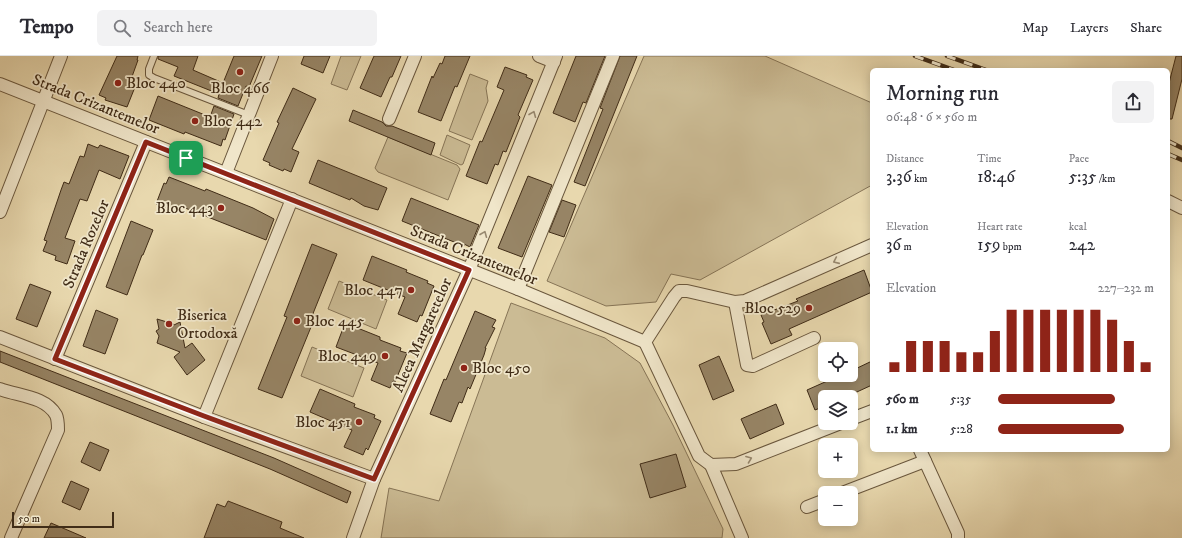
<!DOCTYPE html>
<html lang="en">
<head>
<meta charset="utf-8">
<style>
  :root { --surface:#fff; --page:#f2f2f3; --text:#2b2b33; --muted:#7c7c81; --line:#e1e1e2; --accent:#8f2418 }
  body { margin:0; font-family:"IM FELL DW Pica",serif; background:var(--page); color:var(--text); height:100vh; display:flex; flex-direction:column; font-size:15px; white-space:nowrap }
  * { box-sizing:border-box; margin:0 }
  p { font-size:13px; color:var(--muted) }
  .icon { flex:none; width:22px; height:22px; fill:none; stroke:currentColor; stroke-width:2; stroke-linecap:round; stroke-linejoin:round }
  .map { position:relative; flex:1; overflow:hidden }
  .drawer { position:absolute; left:870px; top:12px; width:300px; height:384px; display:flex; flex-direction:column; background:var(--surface); border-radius:6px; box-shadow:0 2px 10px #0003 }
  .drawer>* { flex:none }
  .tools { position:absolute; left:818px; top:286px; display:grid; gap:8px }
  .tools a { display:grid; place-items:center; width:40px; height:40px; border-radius:6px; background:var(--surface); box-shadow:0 2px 10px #0003; font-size:20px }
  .scale { position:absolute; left:12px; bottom:10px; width:102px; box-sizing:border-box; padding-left:4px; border:2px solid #402c17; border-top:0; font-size:11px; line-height:14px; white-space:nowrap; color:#402c17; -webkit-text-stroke:3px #f0e6ca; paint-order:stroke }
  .pin { position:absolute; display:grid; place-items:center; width:34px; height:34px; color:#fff; margin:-17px; border-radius:8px; box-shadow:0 2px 6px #0006 }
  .round { display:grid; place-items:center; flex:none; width:42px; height:42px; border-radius:6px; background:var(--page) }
  .headline { display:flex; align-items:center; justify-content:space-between; height:68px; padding:0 16px }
  h1 { font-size:22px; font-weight:600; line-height:30px }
  .stats { display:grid; grid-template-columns:repeat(3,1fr); gap:6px; height:68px; padding:4px 16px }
  .stats div { display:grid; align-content:center }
  .stats b { font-size:17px; font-weight:600 }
  .stats small { font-size:11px; font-weight:400 }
  .stats p { font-size:11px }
  .chart { height:112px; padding:8px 16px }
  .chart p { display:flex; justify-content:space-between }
  .chart svg { width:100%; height:72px; margin-top:4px; stroke:var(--accent); stroke-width:6 }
  ul { padding:0 16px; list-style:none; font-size:13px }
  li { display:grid; grid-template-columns:64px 48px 1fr; align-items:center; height:30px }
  li i { height:10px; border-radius:5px; background:var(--accent) }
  header { display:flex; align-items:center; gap:24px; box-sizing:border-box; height:56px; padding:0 20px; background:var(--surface); border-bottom:1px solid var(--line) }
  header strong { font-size:19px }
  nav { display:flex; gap:22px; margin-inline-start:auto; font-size:14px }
  .search { width:280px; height:36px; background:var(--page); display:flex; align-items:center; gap:10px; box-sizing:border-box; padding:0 14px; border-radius:6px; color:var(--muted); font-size:15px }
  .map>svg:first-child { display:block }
  .green { fill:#cbbb94; stroke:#867456 }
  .building { fill:#978566; stroke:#402c17 }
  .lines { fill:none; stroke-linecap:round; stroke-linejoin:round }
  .service-casing { stroke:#6a573d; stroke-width:8 }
  .minor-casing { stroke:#6a573d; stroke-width:14 }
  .service { stroke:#f0e6ca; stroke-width:6 }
  .minor { stroke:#f0e6ca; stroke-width:12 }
  .rail-casing { stroke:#402c17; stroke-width:4.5 }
  .rail { stroke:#f0e6ca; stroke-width:3; stroke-dasharray:9; stroke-linecap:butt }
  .oneway { stroke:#988970 }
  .route-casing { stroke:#fff; stroke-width:8 }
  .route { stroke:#8f2418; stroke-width:5 }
  .poi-dot { fill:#8f2418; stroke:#f0e6ca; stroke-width:1.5 }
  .labels { text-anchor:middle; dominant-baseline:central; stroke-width:3.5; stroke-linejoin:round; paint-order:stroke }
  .poi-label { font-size:16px; fill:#402c17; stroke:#f0e6ca; text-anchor:start }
  .street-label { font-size:16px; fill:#402c17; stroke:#f0e6ca }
</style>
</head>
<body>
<header>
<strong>Tempo</strong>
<div class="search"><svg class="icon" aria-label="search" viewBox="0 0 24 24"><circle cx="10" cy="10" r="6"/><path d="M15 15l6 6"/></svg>Search here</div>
<nav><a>Map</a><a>Layers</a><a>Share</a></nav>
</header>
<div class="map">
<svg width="1182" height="482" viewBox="0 0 1182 482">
  <rect width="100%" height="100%" fill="#e8d8ae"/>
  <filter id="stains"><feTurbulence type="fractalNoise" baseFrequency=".005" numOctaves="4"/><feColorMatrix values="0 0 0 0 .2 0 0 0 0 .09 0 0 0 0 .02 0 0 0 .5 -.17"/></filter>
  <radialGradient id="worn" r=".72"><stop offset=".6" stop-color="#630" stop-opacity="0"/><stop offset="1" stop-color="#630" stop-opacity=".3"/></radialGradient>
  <!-- green -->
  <g class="green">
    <polygon points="341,0 361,0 347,34 331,28"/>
    <polygon points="644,0 765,0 872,47 872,129 700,224 671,218 656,246 606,250 547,225"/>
    <polygon points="470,18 488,25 486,32 488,45 472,84 449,75"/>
    <polygon points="447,79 470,89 463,108 461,109 440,99"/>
    <polygon points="388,81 457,109 460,113 448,144 378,116 375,112"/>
    <polygon points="339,225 387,244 376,273 328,253"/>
    <polygon points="511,247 605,282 640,307 673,369 723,473 722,482 381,482 389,432 439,445"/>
    <polygon points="312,291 364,312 353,341 301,320"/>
  </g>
  <!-- building -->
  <g class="building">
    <polygon points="117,0 138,0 137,4 138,4 129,29 135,31 127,51 105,44 106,42 99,39"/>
    <polygon points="158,0 198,0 193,14 223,27 234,0 262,0 249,31 246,30 238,50 218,42 219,38 174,20 178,11 158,3"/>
    <polygon points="304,0 330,0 323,17 301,8"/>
    <polygon points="374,0 401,0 392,21 390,21 381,41 360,32"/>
    <polygon points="445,0 470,0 457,31 455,30 441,65 418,56 432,20 433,22 440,7 442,8"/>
    <polygon points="576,0 605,0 586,47 583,46 575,66 553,57"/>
    <polygon points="620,0 637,0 585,130 574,126 603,53 600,52"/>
    <polygon points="1176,0 1182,0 1182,23 1172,63 1168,63 1168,31"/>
    <polygon points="505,11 527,19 526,21 533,24 518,59 520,61 506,96 503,95 498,109 495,108 487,128 466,120 480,85 482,86 504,34 497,31"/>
    <polygon points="293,32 316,43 292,93 299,96 291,116 284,113 283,115 269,109 270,107 263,104 279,67 277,66"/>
    <polygon points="158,40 210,61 214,50 234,58 225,84 223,83 221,90 185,76 184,78 149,64"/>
    <polygon points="353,54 382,66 386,70 392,70 435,87 431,99 349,65"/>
    <polygon points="88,88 98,92 100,89 129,100 120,123 99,114 87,145 80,143 65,182 75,185 67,208 55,204 56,200 43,195 47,185 44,184 61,134 64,126 69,128 80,100 84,101"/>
    <polygon points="318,104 387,132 378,154 364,150 351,142 350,144 309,127"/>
    <polygon points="528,120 552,129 522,201 498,192"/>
    <polygon points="169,121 205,135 206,133 253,152 274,163 266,184 180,150 177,157 156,148 164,127 166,128"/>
    <polygon points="411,142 479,169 470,191 464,188 464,190 402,165"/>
    <polygon points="562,144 576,149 564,181 549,176"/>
    <polygon points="131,165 153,174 143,199 142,199 127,239 106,231"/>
    <polygon points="312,188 337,198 308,270 311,271 282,342 258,333 287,261 284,260"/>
    <polygon points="372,200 407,214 406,216 428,225 427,227 434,230 422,260 420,259 417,266 398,258 405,241 363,224"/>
    <polygon points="864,214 872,236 789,273 792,279 771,288 762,267 764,266 761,259 798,245 796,243"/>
    <polygon points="30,228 51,236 37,271 16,263"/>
    <polygon points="96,254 118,263 105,298 83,290"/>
    <polygon points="475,255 496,264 492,271 495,272 485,292 486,292 484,299 470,333 468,331 462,347 459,346 451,366 430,358 444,323 446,324"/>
    <polygon points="157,263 167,266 170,264 174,269 180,266 185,292 192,287 205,304 187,319 174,301 180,296 157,287 159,280 156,275 159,273"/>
    <polygon points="345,267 380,281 380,284 401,292 400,295 407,297 395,326 393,325 390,332 371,324 378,307 336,291"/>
    <polygon points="0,295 274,402 351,436 347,447 270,413 0,306"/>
    <polygon points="719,300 734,335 713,344 699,309"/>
    <polygon points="872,305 872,329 846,341 825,341 825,350 815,354 807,334 834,322 832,319 851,319 851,315"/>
    <polygon points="320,333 355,348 354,351 375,359 374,362 381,365 368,394 366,392 363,399 344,391 352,374 310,356"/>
    <polygon points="776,348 784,368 750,383 741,363"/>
    <polygon points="90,386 109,394 100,415 81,406"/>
    <polygon points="676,398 686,431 650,442 640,408"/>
    <polygon points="71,425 89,433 80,454 62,446"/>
    <polygon points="228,445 282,466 280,472 304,482 204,482 217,448 225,451"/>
    <polygon points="51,467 86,482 44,482"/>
  </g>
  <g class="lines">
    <!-- service casing -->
    <g class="service-casing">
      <polyline id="service" points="154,0 149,13 149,19 154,22 249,59"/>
    </g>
    <!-- minor casing -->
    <g class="minor-casing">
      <g id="minor">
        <polyline points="539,0 554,6"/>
        <polyline points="0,28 518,233 645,286"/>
        <polyline points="389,63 415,0"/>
        <polyline points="226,117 272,0"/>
        <polyline points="1168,145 1182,152"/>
        <polyline points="0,156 61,0"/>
        <polyline points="518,233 613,0"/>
        <polyline points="735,246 747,309 753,310 814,282"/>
        <polyline points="0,281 204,361 374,423"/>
        <polyline points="645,286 699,400 711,409 736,408 841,367"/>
        <polyline points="645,286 674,241 679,235 687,235 735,246 745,245 872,189"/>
        <polyline points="55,303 146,86"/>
        <path d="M0,333C18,340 45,340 56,359C58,363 58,370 58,374L11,482"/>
        <polyline points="204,361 292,143"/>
        <polyline points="851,363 872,355"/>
        <polyline points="920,394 958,477 958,482"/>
        <polyline points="711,409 742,482"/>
        <polyline points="842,437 925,405"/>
        <polyline points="807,451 825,444"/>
        <polyline points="353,482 374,423 469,214 556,0"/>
      </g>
    </g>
    <!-- service -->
    <use href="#service" class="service"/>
    <!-- minor -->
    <use href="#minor" class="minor"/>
    <!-- rail casing -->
    <g class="rail-casing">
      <g id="rail">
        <polyline points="915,0 954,14"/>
        <polyline points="947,0 986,14"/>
        <polyline points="1168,85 1182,92"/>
        <polyline points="1168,98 1182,104"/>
      </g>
    </g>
    <!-- rail -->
    <use href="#rail" class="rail"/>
  </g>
  <!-- one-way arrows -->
  <defs><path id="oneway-chevron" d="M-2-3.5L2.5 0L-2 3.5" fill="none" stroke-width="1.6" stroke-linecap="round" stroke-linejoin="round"/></defs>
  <g class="oneway">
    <use href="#oneway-chevron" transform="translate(533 58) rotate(-68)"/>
    <use href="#oneway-chevron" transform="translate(484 178) rotate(-68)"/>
    <use href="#oneway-chevron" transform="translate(836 205) rotate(156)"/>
    <use href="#oneway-chevron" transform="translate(749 403) rotate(-21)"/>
  </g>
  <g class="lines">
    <!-- route casing -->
    <g class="route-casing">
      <polygon id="route" points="146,86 469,214 374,423 204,360 55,303"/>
    </g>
    <!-- route -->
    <use href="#route" class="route"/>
  </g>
  <!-- markers -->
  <g class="poi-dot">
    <circle cx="240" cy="16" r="4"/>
    <circle cx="118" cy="27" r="4"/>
    <circle cx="195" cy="65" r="4"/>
    <circle cx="221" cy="152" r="4"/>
    <circle cx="411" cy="234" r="4"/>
    <circle cx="809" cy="252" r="4"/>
    <circle cx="297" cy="265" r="4"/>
    <circle cx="169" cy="268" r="4"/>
    <circle cx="385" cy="300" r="4"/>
    <circle cx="464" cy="312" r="4"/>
    <circle cx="359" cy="366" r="4"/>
  </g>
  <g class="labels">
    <!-- poi labels -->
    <g class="poi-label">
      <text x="126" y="27">Bloc 440</text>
      <text x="240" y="32" text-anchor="middle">Bloc 466</text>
      <text x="203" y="65">Bloc 442</text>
      <text x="213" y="152" text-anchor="end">Bloc 443</text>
      <text x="403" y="234" text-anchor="end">Bloc 447</text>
      <text x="801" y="252" text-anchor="end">Bloc 529</text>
      <text x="177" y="259">Biserica<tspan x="177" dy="18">Ortodoxă</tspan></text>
      <text x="305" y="265">Bloc 445</text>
      <text x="377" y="300" text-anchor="end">Bloc 449</text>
      <text x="472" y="312">Bloc 450</text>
      <text x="351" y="366" text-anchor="end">Bloc 451</text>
    </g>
    <!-- street labels -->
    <g class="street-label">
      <text transform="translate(96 48) rotate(22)">Strada Crizantemelor</text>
      <text transform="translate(86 188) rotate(-67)">Strada Rozelor</text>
      <text transform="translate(474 199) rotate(22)">Strada Crizantemelor</text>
      <text transform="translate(422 279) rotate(-66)">Aleea Margaretelor</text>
    </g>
  </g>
  <rect width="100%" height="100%" filter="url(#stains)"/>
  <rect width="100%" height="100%" fill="url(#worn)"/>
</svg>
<div class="tools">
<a><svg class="icon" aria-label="locate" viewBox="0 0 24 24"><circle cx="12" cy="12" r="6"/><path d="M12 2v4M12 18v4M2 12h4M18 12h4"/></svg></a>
<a><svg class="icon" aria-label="layers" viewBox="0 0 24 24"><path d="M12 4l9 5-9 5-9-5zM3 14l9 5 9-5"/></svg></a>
<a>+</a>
<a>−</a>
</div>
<div class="scale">50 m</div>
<div class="pin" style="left:186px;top:102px;background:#1e9e55"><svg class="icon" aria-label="arrive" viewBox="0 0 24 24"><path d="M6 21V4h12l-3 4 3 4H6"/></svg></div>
<section class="drawer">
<div class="headline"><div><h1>Morning run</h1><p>06:48 · 6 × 560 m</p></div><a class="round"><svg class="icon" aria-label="share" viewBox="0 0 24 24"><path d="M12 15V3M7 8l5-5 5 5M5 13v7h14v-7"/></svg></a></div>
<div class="stats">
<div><p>Distance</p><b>3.36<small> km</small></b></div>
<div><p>Time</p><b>18:46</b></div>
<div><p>Pace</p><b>5:35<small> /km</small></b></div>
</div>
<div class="stats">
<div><p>Elevation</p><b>36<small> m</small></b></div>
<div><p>Heart rate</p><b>159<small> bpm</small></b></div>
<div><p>kcal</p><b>242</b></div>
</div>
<div class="chart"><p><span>Elevation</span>227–232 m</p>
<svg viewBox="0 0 160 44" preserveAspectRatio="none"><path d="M5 44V38M15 44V25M25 44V25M35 44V25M45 44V32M55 44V32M65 44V19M75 44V6M85 44V6M95 44V6M105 44V6M115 44V6M125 44V6M135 44V12M145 44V25M155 44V38"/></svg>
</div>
<ul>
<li><b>560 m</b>5:35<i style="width:75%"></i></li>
<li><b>1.1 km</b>5:28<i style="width:81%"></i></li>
</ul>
</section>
</div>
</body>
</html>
